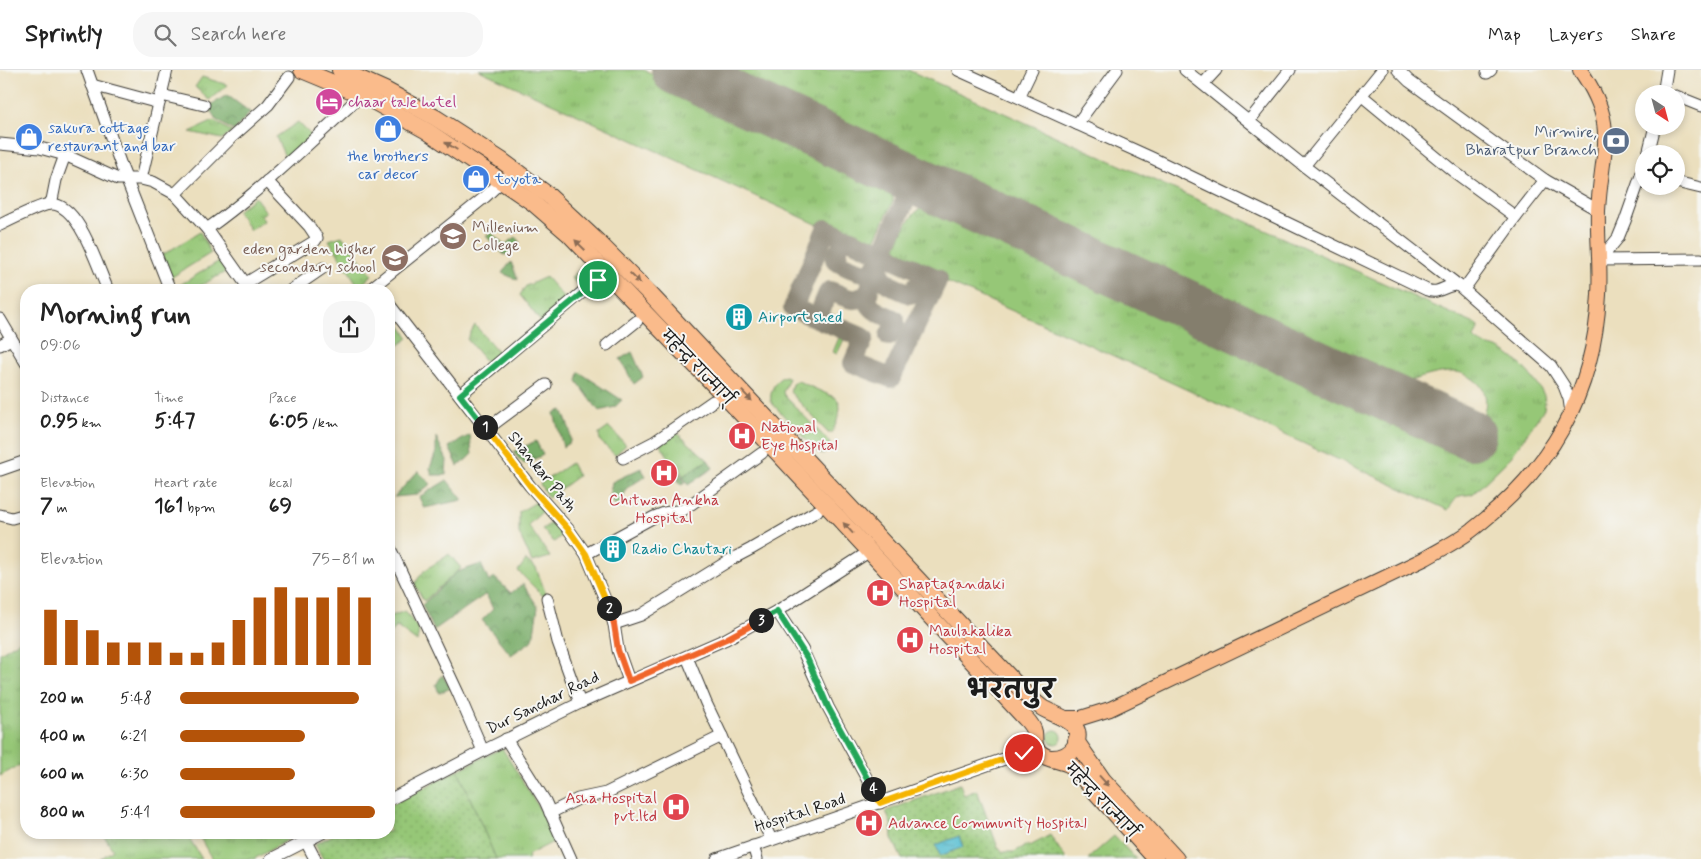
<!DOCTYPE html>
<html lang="en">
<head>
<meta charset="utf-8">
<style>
  :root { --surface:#fff; --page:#f6f6f6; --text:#222; --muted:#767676; --line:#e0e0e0; --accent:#b45309 }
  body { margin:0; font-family:Mynerve,"Playpen Sans Deva",sans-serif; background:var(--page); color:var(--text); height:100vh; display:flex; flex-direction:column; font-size:19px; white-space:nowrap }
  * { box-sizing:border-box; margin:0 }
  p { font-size:16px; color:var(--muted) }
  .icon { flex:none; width:28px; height:28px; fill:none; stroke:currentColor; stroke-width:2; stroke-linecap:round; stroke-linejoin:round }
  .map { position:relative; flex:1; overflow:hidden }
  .sheet { position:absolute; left:20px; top:214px; width:375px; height:555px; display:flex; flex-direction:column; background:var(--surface); border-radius:20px; box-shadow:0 2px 8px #0003 }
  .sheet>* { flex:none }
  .needle { width:32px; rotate:144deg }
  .buttons { position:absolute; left:1635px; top:15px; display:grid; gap:10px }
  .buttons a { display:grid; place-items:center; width:50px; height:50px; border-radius:50%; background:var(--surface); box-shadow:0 2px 8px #0003; font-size:25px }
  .pin { position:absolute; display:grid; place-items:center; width:42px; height:42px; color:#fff; margin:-21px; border:2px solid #fff; border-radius:50%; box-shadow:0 1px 5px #0007 }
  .km { position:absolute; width:25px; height:25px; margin:-12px; border-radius:50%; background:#222; color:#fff; font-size:14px; line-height:25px; text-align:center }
  .round { display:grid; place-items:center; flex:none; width:52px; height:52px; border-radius:20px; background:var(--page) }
  .overview { display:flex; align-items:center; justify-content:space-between; height:85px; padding:0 20px }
  h1 { font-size:28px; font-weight:700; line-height:38px }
  .stats { display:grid; grid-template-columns:repeat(3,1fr); gap:8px; height:85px; padding:5px 20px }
  .stats div { display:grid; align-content:center }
  .stats b { font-size:21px; font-weight:700 }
  .stats small { font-size:14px; font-weight:400 }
  .stats p { font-size:14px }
  .chart { height:140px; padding:10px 20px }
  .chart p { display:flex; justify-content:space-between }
  .chart svg { width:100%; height:90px; margin-top:5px; stroke:var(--accent); stroke-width:6 }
  ul { padding:0 20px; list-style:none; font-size:16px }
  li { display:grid; grid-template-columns:80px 60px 1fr; align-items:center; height:38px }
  li i { height:12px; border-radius:6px; background:var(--accent) }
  header { display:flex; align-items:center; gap:30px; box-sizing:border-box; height:70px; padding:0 25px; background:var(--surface); border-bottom:1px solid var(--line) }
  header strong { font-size:24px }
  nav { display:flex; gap:28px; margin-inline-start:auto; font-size:18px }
  .search { width:350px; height:45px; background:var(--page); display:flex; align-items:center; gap:12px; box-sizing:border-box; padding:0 18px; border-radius:20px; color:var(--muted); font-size:19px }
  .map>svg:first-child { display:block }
  .grass { fill:url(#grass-tufts); stroke:#59724a }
  .forest { fill:url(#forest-crowns); stroke:#4a6442 }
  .park { fill:url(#park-dots); stroke:#59724a }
  .water { fill:url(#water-ripples); stroke:#386d77 }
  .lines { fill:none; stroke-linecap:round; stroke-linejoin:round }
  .taxiway { stroke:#847e6d; stroke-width:20 }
  .runway { stroke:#847e6d; stroke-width:50 }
  .minor-casing { stroke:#3b3934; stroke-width:13 }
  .major-casing { stroke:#3b3934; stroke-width:16 }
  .highway-casing { stroke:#3b3934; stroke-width:18 }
  .minor { stroke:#fff; stroke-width:11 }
  .major { stroke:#fabb8b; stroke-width:14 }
  .highway { stroke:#fabb8b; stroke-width:16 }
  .oneway { fill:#8b6c54 }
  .split-1-casing { stroke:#fff; stroke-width:10 }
  .split-2-casing { stroke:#fff; stroke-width:10 }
  .split-3-casing { stroke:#fff; stroke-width:10 }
  .split-4-casing { stroke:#fff; stroke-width:10 }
  .split-5-casing { stroke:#fff; stroke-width:10 }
  .split-1 { stroke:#22a559; stroke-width:6 }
  .split-2 { stroke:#f5b400; stroke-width:6 }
  .split-3 { stroke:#f0652b; stroke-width:6 }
  .split-4 { stroke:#22a559; stroke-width:6 }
  .split-5 { stroke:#f5b400; stroke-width:6 }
  .labels { text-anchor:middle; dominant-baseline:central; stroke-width:4; stroke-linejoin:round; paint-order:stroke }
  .hotel-label { font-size:16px; fill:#b23c85; stroke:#f6f6f2; text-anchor:start }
  .shop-label { font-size:16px; fill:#366cbe; stroke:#f6f6f2; text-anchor:start }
  .service-label { font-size:16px; fill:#4e5e75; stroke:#f6f6f2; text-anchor:end }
  .education-label { font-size:16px; fill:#785e54; stroke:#f6f6f2; text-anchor:start }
  .culture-label { font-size:16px; fill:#0d838f; stroke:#f6f6f2; text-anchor:start }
  .street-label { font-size:16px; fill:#1c1c1c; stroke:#f6f6f2 }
  .health-label { font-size:16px; fill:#be3a42; stroke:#f6f6f2; text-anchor:start }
  .town-label { font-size:26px; font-weight:bold; fill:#1c1c1c; stroke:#f6f6f2 }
</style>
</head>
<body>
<header>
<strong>Sprintly</strong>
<div class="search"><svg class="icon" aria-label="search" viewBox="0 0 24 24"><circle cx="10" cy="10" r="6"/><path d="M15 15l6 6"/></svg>Search here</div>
<nav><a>Map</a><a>Layers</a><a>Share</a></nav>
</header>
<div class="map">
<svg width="1701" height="789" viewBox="0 0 1701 789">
  <defs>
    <pattern id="grass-tufts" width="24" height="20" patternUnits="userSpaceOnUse" patternTransform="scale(1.25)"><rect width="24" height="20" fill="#96c777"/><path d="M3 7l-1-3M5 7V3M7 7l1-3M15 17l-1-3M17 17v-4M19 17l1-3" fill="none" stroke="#81aa66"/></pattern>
    <pattern id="forest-crowns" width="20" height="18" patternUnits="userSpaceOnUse" patternTransform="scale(1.25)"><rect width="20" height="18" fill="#78ac68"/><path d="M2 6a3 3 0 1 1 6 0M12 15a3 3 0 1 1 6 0" fill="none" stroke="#628b55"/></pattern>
    <pattern id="park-dots" width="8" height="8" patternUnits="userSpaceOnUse" patternTransform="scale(1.25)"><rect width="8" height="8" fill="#96c777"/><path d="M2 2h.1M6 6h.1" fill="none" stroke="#81aa66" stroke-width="1.8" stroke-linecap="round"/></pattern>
    <pattern id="water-ripples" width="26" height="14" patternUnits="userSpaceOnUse" patternTransform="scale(1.25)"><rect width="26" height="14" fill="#55bed2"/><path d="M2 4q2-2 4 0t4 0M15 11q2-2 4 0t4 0" fill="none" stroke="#469aaa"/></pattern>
  </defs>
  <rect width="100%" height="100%" fill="#f6f6f2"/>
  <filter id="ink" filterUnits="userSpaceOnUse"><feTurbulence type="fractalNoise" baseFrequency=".02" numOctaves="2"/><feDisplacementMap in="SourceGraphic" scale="10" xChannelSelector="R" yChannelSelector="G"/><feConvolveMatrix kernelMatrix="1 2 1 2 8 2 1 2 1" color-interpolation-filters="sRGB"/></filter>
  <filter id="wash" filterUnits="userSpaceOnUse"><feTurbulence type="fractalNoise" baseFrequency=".0096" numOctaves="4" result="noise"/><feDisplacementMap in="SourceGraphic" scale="20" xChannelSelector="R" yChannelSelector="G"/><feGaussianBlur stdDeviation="1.12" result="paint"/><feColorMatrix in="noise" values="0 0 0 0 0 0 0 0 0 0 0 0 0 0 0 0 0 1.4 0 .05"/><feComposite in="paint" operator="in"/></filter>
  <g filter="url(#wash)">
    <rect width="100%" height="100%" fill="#ebdfbe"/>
    <!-- grass -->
    <g class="grass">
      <path d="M479,0H644L882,109C890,114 893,122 893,131L871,179Z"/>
      <path d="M723,0H908L1477,255L1479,257L1474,268C1481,277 1494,275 1503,281C1519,290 1535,309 1544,325L1545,332L1544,339L1511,387L1474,423C1469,426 1465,424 1460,426C1455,428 1451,436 1448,440L1081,271L892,188C902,166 909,132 939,135L1468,377C1479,356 1499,326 1473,309C1467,305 1461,302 1455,302C1439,301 1421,308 1405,312Z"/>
      <polygon points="202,7 228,15 209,30 195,17"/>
      <polygon points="214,51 232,62 222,69 190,62"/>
      <polygon points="298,52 312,66 286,89 276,67"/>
      <polygon points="255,127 266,142 261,145 264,151 250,160 237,141"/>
      <polygon points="200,162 211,183 167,210 159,187"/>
      <polygon points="342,166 372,205 359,217 329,170"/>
      <polygon points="221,190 229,200 193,220 176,220 175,218"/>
      <polygon points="546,207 566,230 542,253 520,225 526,216"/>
      <polygon points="397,251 409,268 389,282 389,255"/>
      <polygon points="475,255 499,283 487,293 467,269"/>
      <polygon points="841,263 846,265 837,284 833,282"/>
      <polygon points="855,269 860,271 851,290 846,288"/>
      <path d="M785,306L789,308L783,322L784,325L830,373L828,381L823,384L817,382L771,332C769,322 775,309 785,306Z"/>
      <path d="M798,311L836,328C845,336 836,353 832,363H828L790,322L792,314Z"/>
      <polygon points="609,357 626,375 615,385 600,371 599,364"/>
      <polygon points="676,362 708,390 683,406 679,396 672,392 660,374"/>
      <polygon points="571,393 578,406 548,428 540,414"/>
      <polygon points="540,430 544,440 528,455 550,487 532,492 519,463 519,442"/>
      <polygon points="556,450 566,462 554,472 542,459"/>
      <path d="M449,484L461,498L424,531L415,515C422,497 436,495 449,484Z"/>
      <polygon points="526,490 536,498 546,524 543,526 518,501"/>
      <polygon points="405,541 419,560 417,572 397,557 389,564 389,547"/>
      <polygon points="26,567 26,703 20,695 0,706 0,583"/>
      <circle cx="1055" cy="667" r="7"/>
      <polygon points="502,678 541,741 555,771 528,785 529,788 528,789 496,789 458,700"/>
      <polygon points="102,763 186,763 202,789 100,789 113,780"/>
      <polygon points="200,763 287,763 291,768 254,789 212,789 199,766"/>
      <polygon points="1114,766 1136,789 1088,789 1091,786"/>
    </g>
    <!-- forest -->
    <g class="forest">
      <polygon points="227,25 250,42 234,61 215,49 209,36"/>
      <polygon points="492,163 504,175 516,167 520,173 509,184 504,185 486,166"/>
      <polygon points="511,192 518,210 502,203"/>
      <polygon points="580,199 589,207 578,215 571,208"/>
      <polygon points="632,282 643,307 634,314 620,289"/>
      <polygon points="579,302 622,330 615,337 599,341 577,311"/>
      <polygon points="562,340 570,360 570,372 563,377 554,343"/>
      <polygon points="470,365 472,385 458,396 449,377"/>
      <polygon points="436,367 447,390 446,405 432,405 430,398 436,382"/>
      <polygon points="536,371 543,385 524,394 513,382"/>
      <polygon points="708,390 713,398 688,415 683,406"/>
      <polygon points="674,391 685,413 681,415 669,394"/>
      <polygon points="641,398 646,406 627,418 619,438 609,429 612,412"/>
      <polygon points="418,401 431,414 417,425 394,427"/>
      <polygon points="447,410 463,430 424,438 419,427"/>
      <polygon points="481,494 489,512 494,507 511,523 523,514 538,537 533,570 511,585 482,550 493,539 486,524 434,560 422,535 457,502"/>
      <polygon points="442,605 451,618 439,623 436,615"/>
    </g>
    <!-- park -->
    <g class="park">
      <polygon points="458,700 496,789 323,789 315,774 337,763 389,762 389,736"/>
      <polygon points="960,714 964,725 977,720 997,775 1003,782 1014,782 1029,774 1030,776 1050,765 1066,789 902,789 892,768 891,754 886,741"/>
    </g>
    <!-- water -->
    <polygon class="water" points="959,766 963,777 940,786 936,775"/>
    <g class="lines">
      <!-- taxiway -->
      <g class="taxiway">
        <path d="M906,129C915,117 926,117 939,121"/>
        <polygon points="826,159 871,179 872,178 892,187 892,188 938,209 891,308 853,293 864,268 793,238"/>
        <path d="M838,181L835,189C838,194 862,204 868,202C872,201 875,197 878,195C881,215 893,216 910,224L914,222L917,215"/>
        <path d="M822,237L828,223L830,221C846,226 854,236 868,222"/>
        <path d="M889,266L895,254V250C886,245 874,243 869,233C863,220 899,146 906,129C909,117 905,109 895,101"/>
      </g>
      <!-- runway -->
      <polyline class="runway" points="676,0 1471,365"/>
    </g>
  </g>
  <g filter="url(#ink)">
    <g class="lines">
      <!-- minor casing -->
      <g class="minor-casing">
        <g id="minor">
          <polyline points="87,0 122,98 170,220"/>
          <path d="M958,0L1152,88L1427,220C1439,225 1446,214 1458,215"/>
          <polyline points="1185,0 1304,96 1458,215 1551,296 1564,316 1569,329 1571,343"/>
          <polyline points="1398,0 1409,11 1545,110"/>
          <polyline points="1487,3 1491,0"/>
          <polyline points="1203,14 1216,0"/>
          <polyline points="92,15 159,33"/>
          <polyline points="1663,24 1667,0"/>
          <polyline points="161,25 204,35"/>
          <polyline points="1361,25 1453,101 1516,147"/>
          <polyline points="1676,26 1701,36"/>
          <polyline points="1019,27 1032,0"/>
          <polyline points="1249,51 1290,0"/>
          <polyline points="1077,54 1117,0"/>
          <polyline points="0,74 40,78 65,85 118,109 141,109 153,112 175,124 231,68 268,35 289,7"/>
          <polyline points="1648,84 1655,56"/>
          <polyline points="1304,96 1382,0"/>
          <polyline points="141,109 167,0"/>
          <polyline points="1676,112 1701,118"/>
          <polyline points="175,124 207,159 250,220"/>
          <polyline points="49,134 52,130 56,110 65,85"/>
          <path d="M0,155C10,150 41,135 50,134C79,132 98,199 108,220"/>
          <path d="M207,159C259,122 306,76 353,33"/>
          <polyline points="1600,190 1618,168 1625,151 1644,97"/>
          <polyline points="1600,190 1701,189"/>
          <polyline points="246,213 315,171 317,168 309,156 267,111"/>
          <polyline points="1464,219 1516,147 1545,110 1598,140"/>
          <polyline points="291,220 323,198"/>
          <polyline points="369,220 485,127 505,108"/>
          <polyline points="389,234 530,416 569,460 586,484 607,534 614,554 618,580 629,611"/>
          <polyline points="0,249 26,293"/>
          <polyline points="0,275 11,269"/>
          <polyline points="607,275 637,251"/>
          <polyline points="460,325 598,209"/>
          <polyline points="487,359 546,315"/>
          <polyline points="623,388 654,372 713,331"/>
          <polyline points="0,400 26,391"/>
          <polyline points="0,445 12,448 26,444"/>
          <polyline points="389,476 458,623 483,681"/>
          <polyline points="586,484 654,447 664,443 683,440 762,383"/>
          <polyline points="547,528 558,572 580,633"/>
          <polyline points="777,541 802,579 828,637 880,733"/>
          <polyline points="614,554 641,545 730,490 751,479 817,441"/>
          <polyline points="687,587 706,633 771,769"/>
          <polyline points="506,669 545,731 571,789"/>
          <polyline points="389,730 483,681 580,633 726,569 777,541 870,481"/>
          <polyline points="550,743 578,729 606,723 722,666"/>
          <polyline points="301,762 315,789"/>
          <polyline points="753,776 757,789"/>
          <polyline points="271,789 324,762"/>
          <polyline points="717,789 1007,688 1024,683 1043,686"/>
        </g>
      </g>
      <!-- major casing -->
      <g class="major-casing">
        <path id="major" d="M1066,648H1081L1110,639L1426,488C1441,479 1458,471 1472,460C1551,399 1594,325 1599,225C1601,197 1597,169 1598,141C1601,80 1620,56 1580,0"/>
      </g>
      <!-- highway casing -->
      <g class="highway-casing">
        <g id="highway">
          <path d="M302,0L362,25L427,61L532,132L569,164L722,323L1025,648C1028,651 1033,657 1034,662C1035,669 1033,675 1038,681C1047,691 1062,689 1072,696L1156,789"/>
          <path d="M340,0L385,20L436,48L501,90L548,125L597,171L649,223L1015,613C1023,622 1032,630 1041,637C1055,647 1087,650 1075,676C1070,685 1062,688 1052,688"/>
          <polyline points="1076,671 1103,710 1176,789"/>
        </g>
      </g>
      <!-- minor -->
      <use href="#minor" class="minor"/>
      <!-- major -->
      <use href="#major" class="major"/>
      <!-- highway -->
      <use href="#highway" class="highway"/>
    </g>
    <!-- one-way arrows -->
    <defs><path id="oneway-solid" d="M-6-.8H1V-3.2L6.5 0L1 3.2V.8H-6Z" transform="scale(1.25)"/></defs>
    <g class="oneway">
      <use href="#oneway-solid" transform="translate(451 76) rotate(-148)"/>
      <use href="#oneway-solid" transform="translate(580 175) rotate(-135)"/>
      <use href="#oneway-solid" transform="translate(635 208) rotate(45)"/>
      <use href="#oneway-solid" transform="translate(747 326) rotate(46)"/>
      <use href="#oneway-solid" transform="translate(848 458) rotate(-132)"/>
      <use href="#oneway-solid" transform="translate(1104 711) rotate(48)"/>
    </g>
  </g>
  <g class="lines" filter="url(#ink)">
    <!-- split-1 casing -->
    <g class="split-1-casing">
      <polyline id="split-1" points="485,357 460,325 598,210"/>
    </g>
    <!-- split-2 casing -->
    <g class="split-2-casing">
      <polyline id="split-2" points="485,357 530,416 569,460 586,484 609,538"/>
    </g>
    <!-- split-3 casing -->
    <g class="split-3-casing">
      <polyline id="split-3" points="609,538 614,554 618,580 629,611 726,569 761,550"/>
    </g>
    <!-- split-4 casing -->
    <g class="split-4-casing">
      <polyline id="split-4" points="761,550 777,541 807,588 828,637 873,719"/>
    </g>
    <!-- split-5 casing -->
    <g class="split-5-casing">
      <polyline id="split-5" points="873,719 880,733 1007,688 1024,683"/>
    </g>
    <!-- split-1 -->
    <use href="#split-1" class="split-1"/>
    <!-- split-2 -->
    <use href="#split-2" class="split-2"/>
    <!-- split-3 -->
    <use href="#split-3" class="split-3"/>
    <!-- split-4 -->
    <use href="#split-4" class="split-4"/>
    <!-- split-5 -->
    <use href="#split-5" class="split-5"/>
  </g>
  <!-- icons -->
  <defs>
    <g id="hotel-disc" transform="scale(1.4375)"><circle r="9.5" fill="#d1479c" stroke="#f6f6f2"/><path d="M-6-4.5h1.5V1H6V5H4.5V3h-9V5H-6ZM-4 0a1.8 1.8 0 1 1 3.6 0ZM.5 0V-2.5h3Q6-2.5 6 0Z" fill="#fff"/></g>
    <g id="shop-disc" transform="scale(1.4375)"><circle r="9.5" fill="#3f7fe0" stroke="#f6f6f2"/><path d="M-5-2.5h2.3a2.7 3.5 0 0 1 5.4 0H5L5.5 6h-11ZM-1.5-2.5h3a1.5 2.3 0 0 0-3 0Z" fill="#fff"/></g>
    <g id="bank-disc" transform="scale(1.4375)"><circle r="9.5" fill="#5c6f8a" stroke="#f6f6f2"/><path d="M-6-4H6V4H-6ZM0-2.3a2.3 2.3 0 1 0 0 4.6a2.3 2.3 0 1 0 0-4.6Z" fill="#fff"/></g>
    <g id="university-disc" transform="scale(1.4375)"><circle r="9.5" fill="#8d6e63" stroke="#f6f6f2"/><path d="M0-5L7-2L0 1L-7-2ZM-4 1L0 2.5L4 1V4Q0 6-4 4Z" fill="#fff"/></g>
    <g id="school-disc" transform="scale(1.4375)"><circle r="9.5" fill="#8d6e63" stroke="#f6f6f2"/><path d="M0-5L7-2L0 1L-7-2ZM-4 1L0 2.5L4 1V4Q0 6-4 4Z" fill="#fff"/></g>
    <g id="building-disc" transform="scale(1.4375)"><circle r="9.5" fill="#0f9aa8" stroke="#f6f6f2"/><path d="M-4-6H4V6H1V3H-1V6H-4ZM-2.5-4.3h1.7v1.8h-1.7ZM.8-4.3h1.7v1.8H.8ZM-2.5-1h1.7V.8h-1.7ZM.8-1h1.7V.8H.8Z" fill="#fff"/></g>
    <g id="hospital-disc" transform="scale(1.4375)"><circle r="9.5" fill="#e0444e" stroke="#f6f6f2"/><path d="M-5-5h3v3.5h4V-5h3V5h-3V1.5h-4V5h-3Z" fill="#fff"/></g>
  </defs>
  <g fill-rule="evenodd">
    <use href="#hotel-disc" x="329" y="32"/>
    <use href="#shop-disc" x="388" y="59"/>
    <use href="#shop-disc" x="29" y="67"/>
    <use href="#bank-disc" x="1616" y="71"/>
    <use href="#shop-disc" x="476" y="109"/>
    <use href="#university-disc" x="453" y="166"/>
    <use href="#school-disc" x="395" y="188"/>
    <use href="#building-disc" x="739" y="247"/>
    <use href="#hospital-disc" x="742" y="366"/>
    <use href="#hospital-disc" x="664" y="403"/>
    <use href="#building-disc" x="613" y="479"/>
    <use href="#hospital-disc" x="880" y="523"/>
    <use href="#hospital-disc" x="910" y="570"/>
    <use href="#hospital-disc" x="676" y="737"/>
    <use href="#hospital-disc" x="869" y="753"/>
  </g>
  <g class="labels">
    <!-- hotel labels -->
    <g class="hotel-label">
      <text x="348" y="32">chaar tale hotel</text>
    </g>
    <!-- shop labels -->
    <g class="shop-label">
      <text x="48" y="58">sakura cottage<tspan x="48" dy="18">restaurant and bar</tspan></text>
      <text x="388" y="86" text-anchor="middle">the brothers<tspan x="388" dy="18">car decor</tspan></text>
      <text x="495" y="109">toyota</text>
    </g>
    <!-- service labels -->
    <g class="service-label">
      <text x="1597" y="62">Mirmire,<tspan x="1597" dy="18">Bharatpur Branch</tspan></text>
    </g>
    <!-- education labels -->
    <g class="education-label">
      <text x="472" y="157">Millenium<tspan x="472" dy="18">College</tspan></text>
      <text x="376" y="179" text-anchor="end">eden garden higher<tspan x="376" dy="18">secondary school</tspan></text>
    </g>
    <!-- culture labels -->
    <g class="culture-label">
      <text x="758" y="247">Airport shed</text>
      <text x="632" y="479">Radio Chautari</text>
    </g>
    <!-- street labels -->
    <g class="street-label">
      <text transform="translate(697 298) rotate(46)">महेन्द्र राज्मार्ग्</text>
      <text transform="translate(542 402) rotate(51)">Shankar Path</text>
      <text transform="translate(543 633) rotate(-26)">Dur Sanchar Road</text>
      <text transform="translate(1101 731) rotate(46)">महेन्द्र राज्मार्ग्</text>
      <text transform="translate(800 743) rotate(-18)">Hospital Road</text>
    </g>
    <!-- health labels -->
    <g class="health-label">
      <text x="761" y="357">National<tspan x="761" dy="18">Eye Hospital</tspan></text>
      <text x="664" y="430" text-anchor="middle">Chitwan Ankha<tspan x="664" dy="18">Hospital</tspan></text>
      <text x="899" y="514">Shaptagandaki<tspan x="899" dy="18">Hospital</tspan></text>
      <text x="929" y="561">Maulakalika<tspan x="929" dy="18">Hospital</tspan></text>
      <text x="657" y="728" text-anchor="end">Asha Hospital<tspan x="657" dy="18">pvt.ltd</tspan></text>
      <text x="888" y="753">Advance Community Hospital</text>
    </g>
    <!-- town labels -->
    <g class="town-label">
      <text x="1011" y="621">भरतपुर</text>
    </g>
  </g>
</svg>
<div class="buttons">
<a><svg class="needle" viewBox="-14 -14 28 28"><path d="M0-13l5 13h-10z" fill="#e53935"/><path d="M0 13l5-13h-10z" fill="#767676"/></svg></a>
<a><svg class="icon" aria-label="locate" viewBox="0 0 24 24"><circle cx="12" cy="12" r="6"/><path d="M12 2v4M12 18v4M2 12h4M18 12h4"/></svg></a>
</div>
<div class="pin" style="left:598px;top:210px;background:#1e9e55"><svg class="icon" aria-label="arrive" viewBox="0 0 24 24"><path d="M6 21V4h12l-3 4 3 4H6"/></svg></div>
<div class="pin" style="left:1024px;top:683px;background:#d93025"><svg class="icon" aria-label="check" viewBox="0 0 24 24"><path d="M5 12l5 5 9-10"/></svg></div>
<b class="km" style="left:485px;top:357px">1</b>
<b class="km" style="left:609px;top:538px">2</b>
<b class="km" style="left:761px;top:550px">3</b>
<b class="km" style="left:873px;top:719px">4</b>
<section class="sheet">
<div class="overview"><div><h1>Morning run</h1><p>09:06</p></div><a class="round"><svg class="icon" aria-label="share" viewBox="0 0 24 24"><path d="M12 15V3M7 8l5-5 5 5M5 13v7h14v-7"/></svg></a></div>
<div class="stats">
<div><p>Distance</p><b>0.95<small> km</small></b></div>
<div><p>Time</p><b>5:47</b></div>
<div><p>Pace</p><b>6:05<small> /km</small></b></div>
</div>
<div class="stats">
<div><p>Elevation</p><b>7<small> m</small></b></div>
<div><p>Heart rate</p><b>161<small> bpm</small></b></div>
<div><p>kcal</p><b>69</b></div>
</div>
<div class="chart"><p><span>Elevation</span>75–81 m</p>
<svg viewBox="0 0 160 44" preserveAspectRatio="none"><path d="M5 44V17M15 44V22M25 44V27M35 44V33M45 44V33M55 44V33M65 44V38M75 44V38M85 44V33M95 44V22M105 44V11M115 44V6M125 44V11M135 44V11M145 44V6M155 44V11"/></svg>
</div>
<ul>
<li><b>200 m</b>5:48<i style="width:92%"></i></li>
<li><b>400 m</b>6:21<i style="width:64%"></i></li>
<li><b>600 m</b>6:30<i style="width:59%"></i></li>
<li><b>800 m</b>5:41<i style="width:100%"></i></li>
</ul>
</section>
</div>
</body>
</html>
